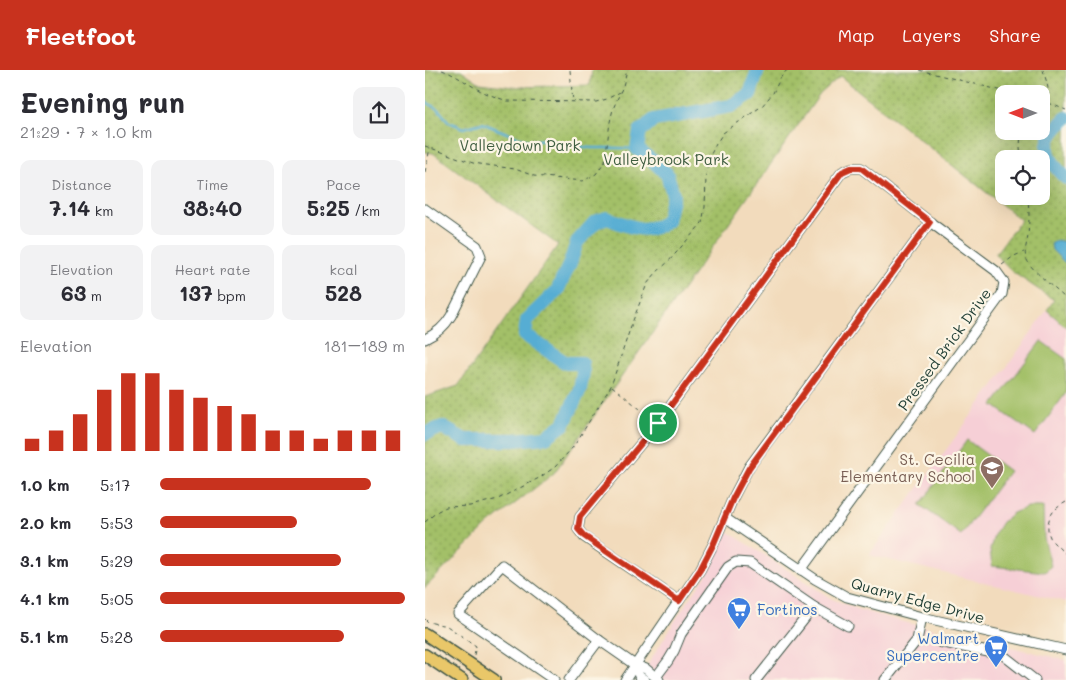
<!DOCTYPE html>
<html lang="en">
<head>
<meta charset="utf-8">
<style>
  :root { --surface:#fff; --page:#f2f2f3; --text:#2b2b33; --muted:#7c7c81; --accent:#c8321e }
  body { margin:0; font-family:Mali,sans-serif; background:var(--page); color:var(--text); height:100vh; display:flex; flex-direction:column; font-size:19px; white-space:nowrap }
  * { box-sizing:border-box; margin:0 }
  p { font-size:16px; color:var(--muted) }
  .icon { flex:none; width:28px; height:28px; fill:none; stroke:currentColor; stroke-width:2; stroke-linecap:round; stroke-linejoin:round }
  .map { position:relative; flex:1; overflow:hidden }
  .details { display:flex; flex-direction:column; background:var(--surface); width:425px }
  .details>* { flex:none }
  .needle { width:32px; rotate:270deg }
  .buttons { position:absolute; left:570px; top:15px; display:grid; gap:10px }
  .buttons a { display:grid; place-items:center; width:55px; height:55px; border-radius:10px; background:var(--surface); box-shadow:0 5px 20px #0002; font-size:25px }
  .pin { position:absolute; display:grid; place-items:center; width:42px; height:42px; color:#fff; margin:-21px; border:2px solid #fff; border-radius:50%; box-shadow:0 1px 5px #0007 }
  .round { display:grid; place-items:center; flex:none; width:52px; height:52px; border-radius:10px; background:var(--page) }
  .head { display:flex; align-items:center; justify-content:space-between; height:85px; padding:0 20px }
  h1 { font-size:28px; font-weight:700; line-height:38px }
  .figures { display:grid; grid-template-columns:repeat(3,1fr); gap:8px; height:85px; padding:5px 20px }
  .figures div { display:grid; align-content:center; border-radius:10px; background:var(--page); text-align:center }
  .figures b { font-size:21px; font-weight:700 }
  .figures small { font-size:14px; font-weight:400 }
  .figures p { font-size:14px }
  .chart { height:140px; padding:10px 20px }
  .chart p { display:flex; justify-content:space-between }
  .chart svg { width:100%; height:90px; margin-top:5px; stroke:var(--accent); stroke-width:6 }
  ul { padding:0 20px; list-style:none; font-size:16px }
  li { display:grid; grid-template-columns:80px 60px 1fr; align-items:center; height:38px }
  li i { height:12px; border-radius:6px; background:var(--accent) }
  header { display:flex; align-items:center; gap:30px; box-sizing:border-box; height:70px; padding:0 25px; background:var(--accent); color:#fff }
  header strong { font-size:24px }
  nav { display:flex; gap:28px; margin-inline-start:auto; font-size:18px }
  main { display:flex; flex:1; min-height:0 }
  .map>svg:first-child { display:block }
  .built { fill:#f6cfd6 }
  .green { fill:url(#green-dots); stroke:#617e4e; fill-rule:evenodd }
  .pitch { fill:#a3c067; stroke:#617e4e }
  .water { fill:#57add3; stroke:#3b7584 }
  .lines { fill:none; stroke-linecap:round; stroke-linejoin:round }
  .stream { stroke:#57add3; stroke-width:2.5 }
  .river { stroke:#57add3; stroke-width:14 }
  .minor-casing { stroke:#3f5548; stroke-width:11 }
  .major-casing { stroke:#3f5548; stroke-width:14 }
  .path { stroke:#3f5548; stroke-width:1; stroke-dasharray:4 4; stroke-linecap:butt }
  .minor { stroke:#fff; stroke-width:9 }
  .major { stroke:#e9c769; stroke-width:11 }
  .route-casing { stroke:#fff; stroke-width:10 }
  .route { stroke:#c8321e; stroke-width:6 }
  .labels { text-anchor:middle; dominant-baseline:central; stroke-width:4.5; stroke-linejoin:round; paint-order:stroke }
  .park-label { font-size:15px; fill:#405e41; stroke:#fcf5e5 }
  .street-label { font-size:15px; fill:#1f3d34; stroke:#fcf5e5 }
  .education-label { font-size:15px; fill:#785e54; stroke:#fcf5e5; text-anchor:end }
  .shop-label { font-size:15px; fill:#366cbe; stroke:#fcf5e5; text-anchor:start }
</style>
</head>
<body>
<header>
<strong>Fleetfoot</strong>
<nav><a>Map</a><a>Layers</a><a>Share</a></nav>
</header>
<main>
<section class="details">
<div class="head"><div><h1>Evening run</h1><p>21:29 · 7 × 1.0 km</p></div><a class="round"><svg class="icon" aria-label="share" viewBox="0 0 24 24"><path d="M12 15V3M7 8l5-5 5 5M5 13v7h14v-7"/></svg></a></div>
<div class="figures">
<div><p>Distance</p><b>7.14<small> km</small></b></div>
<div><p>Time</p><b>38:40</b></div>
<div><p>Pace</p><b>5:25<small> /km</small></b></div>
</div>
<div class="figures">
<div><p>Elevation</p><b>63<small> m</small></b></div>
<div><p>Heart rate</p><b>137<small> bpm</small></b></div>
<div><p>kcal</p><b>528</b></div>
</div>
<div class="chart"><p><span>Elevation</span>181–189 m</p>
<svg viewBox="0 0 160 44" preserveAspectRatio="none"><path d="M5 44V38M15 44V34M25 44V26M35 44V14M45 44V6M55 44V6M65 44V14M75 44V18M85 44V22M95 44V26M105 44V34M115 44V34M125 44V38M135 44V34M145 44V34M155 44V34"/></svg>
</div>
<ul>
<li><b>1.0 km</b>5:17<i style="width:86%"></i></li>
<li><b>2.0 km</b>5:53<i style="width:56%"></i></li>
<li><b>3.1 km</b>5:29<i style="width:74%"></i></li>
<li><b>4.1 km</b>5:05<i style="width:100%"></i></li>
<li><b>5.1 km</b>5:28<i style="width:75%"></i></li>
</ul>
</section>
<div class="map">
<svg width="641" height="610" viewBox="0 0 641 610">
  <defs>
    <pattern id="green-dots" width="8" height="8" patternUnits="userSpaceOnUse" patternTransform="scale(1.25)"><rect width="8" height="8" fill="#a3c067"/><path d="M2 2h.1M6 6h.1" fill="none" stroke="#849d56" stroke-width="1.8" stroke-linecap="round"/></pattern>
  </defs>
  <rect width="100%" height="100%" fill="#fcf5e5"/>
  <filter id="ink" filterUnits="userSpaceOnUse"><feTurbulence type="fractalNoise" baseFrequency=".02" numOctaves="2"/><feDisplacementMap in="SourceGraphic" scale="10" xChannelSelector="R" yChannelSelector="G"/><feConvolveMatrix kernelMatrix="1 2 1 2 8 2 1 2 1" color-interpolation-filters="sRGB"/></filter>
  <filter id="wash" filterUnits="userSpaceOnUse"><feTurbulence type="fractalNoise" baseFrequency=".0096" numOctaves="4" result="noise"/><feDisplacementMap in="SourceGraphic" scale="20" xChannelSelector="R" yChannelSelector="G"/><feGaussianBlur stdDeviation="1.12" result="paint"/><feColorMatrix in="noise" values="0 0 0 0 0 0 0 0 0 0 0 0 0 0 0 0 0 1.4 0 .05"/><feComposite in="paint" operator="in"/></filter>
  <g filter="url(#wash)">
    <rect width="100%" height="100%" fill="#f2dbbc"/>
    <!-- built -->
    <g class="built">
      <polygon points="622,240 641,257 641,532 444,485 584,294"/>
      <polygon points="304,462 407,529 435,540 487,554 641,590 641,610 213,610 255,543 283,503 288,492 300,463"/>
    </g>
    <!-- green -->
    <path class="green" d="M0,0H36L55,13L88,17L165,15L167,0H641V257L622,240L629,230L589,203L570,184L596,150L415,6L395,24L129,403L64,454L0,518V327L33,316L133,175L8,83L0,82ZM579,24H616V61H579ZM579,89H616V126H579Z"/>
    <!-- pitch -->
    <g class="pitch">
      <polygon points="616,271 641,289 641,323 610,365 568,335"/>
      <polygon points="542,370 584,401 536,465 495,435"/>
      <polygon points="603,437 618,437 619,468 626,496 620,502 567,496 565,480 569,465 577,452 588,443"/>
    </g>
    <!-- water -->
    <polygon class="water" points="632,170 641,172 641,194 627,180 626,174"/>
    <g class="lines">
      <!-- stream -->
      <polyline class="stream" points="0,31 14,40 24,52 39,58 57,53 92,67 105,71 121,69 144,75 166,78 194,78 212,79"/>
      <!-- river -->
      <g class="river">
        <path d="M641,48C635,54 627,61 624,70C619,84 631,99 641,108"/>
        <path d="M0,364L17,357L40,370H89L121,367L139,354L155,319L158,303L157,293H141L100,265L102,250L132,221L145,193L152,172L170,152L182,148C204,156 221,166 242,151L248,124L242,104L228,91L212,79L215,61L229,50L306,36L325,24L333,0"/>
      </g>
    </g>
  </g>
  <g filter="url(#ink)">
    <g class="lines">
      <!-- minor casing -->
      <g class="minor-casing">
        <g id="minor">
          <path d="M0,139L52,176L56,186L26,246C20,256 11,264 0,269"/>
          <polyline points="300,448 390,509 422,527 497,547 641,580"/>
          <polyline points="254,531 159,467 153,459 155,447 233,353 417,102 426,98 436,98 505,152 571,201 579,212 577,224 376,500"/>
          <polyline points="514,572 578,585 610,610"/>
          <polyline points="210,595 214,606 220,610"/>
          <polyline points="231,607 243,591 249,581 256,564 303,497 311,492 325,493 389,537"/>
          <polyline points="129,610 33,544 77,495 174,570 210,595 221,599 234,610"/>
          <polyline points="144,610 174,570"/>
          <polyline points="200,610 275,500 289,473 308,428 324,397 505,152"/>
          <polyline points="331,610 389,537 423,556"/>
          <polyline points="460,610 492,570 497,547"/>
        </g>
      </g>
      <!-- major casing -->
      <g class="major-casing">
        <g id="major">
          <polyline points="0,564 69,610"/>
          <polyline points="0,585 37,610"/>
        </g>
      </g>
      <!-- path -->
      <g class="path">
        <path d="M17,0C31,5 43,14 56,21C65,25 73,28 83,31L171,32L182,29L195,22"/>
        <polyline points="145,0 148,32"/>
        <polyline points="494,0 590,24"/>
        <polyline points="616,30 641,40"/>
        <polyline points="616,31 624,24 622,13 618,0"/>
        <polyline points="0,76 48,93 90,99 109,106 158,111 171,104 180,91 185,52 188,39 198,16 202,0"/>
        <polyline points="596,89 595,77 596,61"/>
        <polyline points="0,102 5,78"/>
        <path d="M602,126C605,139 604,153 603,166C602,174 598,182 602,190C606,200 632,220 641,229"/>
        <polyline points="577,195 589,186 599,182"/>
        <polyline points="187,316 226,348"/>
        <path d="M641,432C636,435 631,438 628,442C621,451 621,465 629,473C633,477 637,481 641,484"/>
        <polyline points="0,452 13,441 21,437 45,436 73,429 91,420 114,408 130,397 149,376 186,316 207,253 222,214 231,203 244,191 277,153 280,137 281,107 283,90 291,74 298,63 337,36 348,23 356,7 362,0"/>
        <polyline points="0,549 3,552 22,556 51,576 49,585"/>
      </g>
      <!-- minor -->
      <use href="#minor" class="minor"/>
      <!-- major -->
      <use href="#major" class="major"/>
    </g>
  </g>
  <g class="lines" filter="url(#ink)">
    <!-- route casing -->
    <g class="route-casing">
      <polygon id="route" points="426,98 436,98 505,152 324,398 308,428 289,473 275,500 254,531 159,466 153,459 155,447 233,353 417,102"/>
    </g>
    <!-- route -->
    <use href="#route" class="route"/>
  </g>
  <!-- icons -->
  <defs>
    <g id="school-pin" transform="scale(1.25)"><path d="M0 17L-7.5 6A9.5 9.5 0 1 1 7.5 6Z" fill="#8d6e63" stroke="#fcf5e5"/><path d="M0-5L7-2L0 1L-7-2ZM-4 1L0 2.5L4 1V4Q0 6-4 4Z" fill="#fff"/></g>
    <g id="supermarket-pin" transform="scale(1.25)"><path d="M0 17L-7.5 6A9.5 9.5 0 1 1 7.5 6Z" fill="#3f7fe0" stroke="#fcf5e5"/><path d="M-6-5.5h2.5l.6 2H6L4.5 2H-2.5L-4.4-4H-6ZM-1.5 3.2a1.3 1.3 0 1 0 .1 0ZM3 3.2a1.3 1.3 0 1 0 .1 0Z" fill="#fff"/></g>
  </defs>
  <g fill-rule="evenodd">
    <use href="#school-pin" x="567" y="398"/>
    <use href="#supermarket-pin" x="314" y="539"/>
    <use href="#supermarket-pin" x="571" y="577"/>
  </g>
  <g class="labels">
    <!-- park labels -->
    <g class="park-label">
      <text x="95" y="75">Valleydown Park</text>
      <text x="241" y="89">Valleybrook Park</text>
    </g>
    <!-- street labels -->
    <g class="street-label">
      <text transform="translate(519 279) rotate(-54)">Pressed Brick Drive</text>
      <text transform="translate(493 530) rotate(15)">Quarry Edge Drive</text>
    </g>
    <!-- education labels -->
    <g class="education-label">
      <text x="550" y="389">St. Cecilia<tspan x="550" dy="17">Elementary School</tspan></text>
    </g>
    <!-- shop labels -->
    <g class="shop-label">
      <text x="332" y="539">Fortinos</text>
      <text x="554" y="568" text-anchor="end">Walmart<tspan x="554" dy="17">Supercentre</tspan></text>
    </g>
  </g>
</svg>
<div class="buttons">
<a><svg class="needle" viewBox="-14 -14 28 28"><path d="M0-13l5 13h-10z" fill="#e53935"/><path d="M0 13l5-13h-10z" fill="#7c7c81"/></svg></a>
<a><svg class="icon" aria-label="locate" viewBox="0 0 24 24"><circle cx="12" cy="12" r="6"/><path d="M12 2v4M12 18v4M2 12h4M18 12h4"/></svg></a>
</div>
<div class="pin" style="left:233px;top:353px;background:#1e9e55"><svg class="icon" aria-label="arrive" viewBox="0 0 24 24"><path d="M6 21V4h12l-3 4 3 4H6"/></svg></div>
</div>
</main>
</body>
</html>
